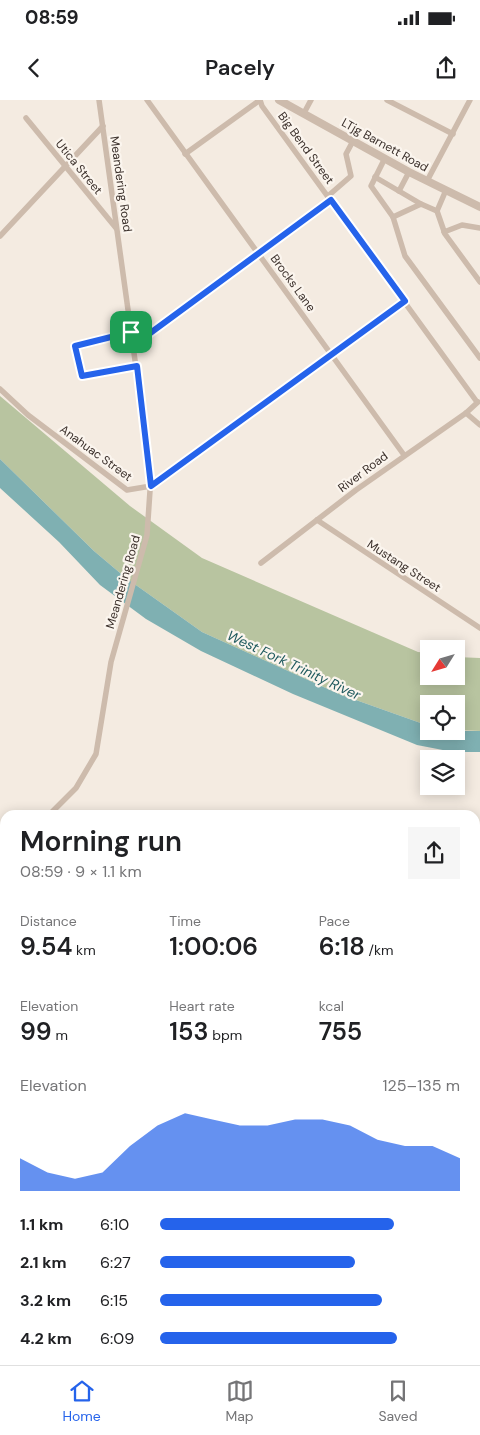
<!DOCTYPE html>
<html lang="en">
<head>
<meta charset="utf-8">
<style>
  :root { --surface:#fff; --page:#f6f6f6; --text:#202124; --muted:#757577; --line:#e0e0e0; --accent:#2563eb }
  body { margin:0; font-family:"DM Sans",sans-serif; background:var(--page); color:var(--text); height:100vh; display:flex; flex-direction:column; font-size:19px; white-space:nowrap }
  * { box-sizing:border-box; margin:0 }
  p { font-size:16px; color:var(--muted) }
  .icon { flex:none; width:28px; height:28px; fill:none; stroke:currentColor; stroke-width:2; stroke-linecap:round; stroke-linejoin:round }
  .map { position:relative; flex:1; overflow:hidden }
  .drawer { position:absolute; left:0px; top:710px; width:480px; height:555px; display:flex; flex-direction:column; background:var(--surface); border-radius:15px 15px 0 0; box-shadow:0 2px 12px #0003 }
  .drawer>* { flex:none }
  .needle { width:32px; rotate:233deg }
  .controls { position:absolute; left:420px; top:540px; display:grid; gap:10px }
  .controls a { display:grid; place-items:center; width:45px; height:45px; border-radius:0px; background:var(--surface); box-shadow:0 2px 12px #0003; font-size:25px }
  .pin { position:absolute; display:grid; place-items:center; width:42px; height:42px; color:#fff; margin:-21px; border-radius:10px; box-shadow:0 2px 8px #0006 }
  .round { display:grid; place-items:center; flex:none; width:52px; height:52px; border-radius:0px; background:var(--page) }
  .summary { display:flex; align-items:center; justify-content:space-between; height:85px; padding:0 20px }
  h1 { font-size:28px; font-weight:600; line-height:38px }
  .metrics { display:grid; grid-template-columns:repeat(3,1fr); gap:8px; height:85px; padding:5px 20px }
  .metrics div { display:grid; align-content:center }
  .metrics b { font-size:25px; font-weight:600 }
  .metrics small { font-size:14px; font-weight:400 }
  .metrics p { font-size:14px }
  .chart { height:140px; padding:10px 20px }
  .chart p { display:flex; justify-content:space-between }
  .chart svg { width:100%; height:90px; margin-top:5px; fill:var(--accent); opacity:.7 }
  ul { padding:0 20px; list-style:none; font-size:16px }
  li { display:grid; grid-template-columns:80px 60px 1fr; align-items:center; height:38px }
  li i { height:12px; border-radius:6px; background:var(--accent) }
  .status { display:flex; justify-content:space-between; align-items:center; height:35px; padding:0 25px; background:var(--surface); direction:ltr }
  .status svg { height:14px; fill:currentColor }
  header { display:flex; justify-content:space-between; align-items:center; height:65px; padding:0 20px; background:var(--surface); font-size:22px; font-weight:600 }
  .tabs { display:flex; justify-content:space-around; align-items:center; height:70px; border-top:1px solid var(--line); background:var(--surface); font-size:14px; color:var(--muted) }
  .tabs a { display:grid; justify-items:center; gap:2px }
  .tabs .on { color:var(--accent) }
  .map>svg:first-child { display:block }
  .green { fill:#b8c4a0 }
  .water { fill:#7fb0b2 }
  .lines { fill:none; stroke-linecap:round; stroke-linejoin:round }
  .minor { stroke:#cdbbac; stroke-width:5.5 }
  .tertiary { stroke:#cdbbac; stroke-width:8 }
  .route-casing { stroke:#fff; stroke-width:10 }
  .route { stroke:#2563eb; stroke-width:6 }
  .labels { text-anchor:middle; dominant-baseline:central; stroke-width:4.5; stroke-linejoin:round; paint-order:stroke }
  .street-label { font-size:12px; fill:#3b302b; stroke:#fbf5ee }
  .water-label { font-size:14px; font-style:italic; fill:#1f5a5e; stroke:#fbf5ee }
</style>
</head>
<body>
<div class="status"><b>08:59</b><svg viewBox="0 0 49 12"><path d="M0 12V9h3v3zM5 12V6h3v6zM10 12V3h3v9zM15 12V0h3v12zM26 1h20v11H26zM47 4h2v5h-2z"/></svg></div>
<header><svg class="icon" aria-label="back" viewBox="0 0 24 24"><path d="M15 5l-7 7 7 7"/></svg>Pacely<svg class="icon" aria-label="share" viewBox="0 0 24 24"><path d="M12 15V3M7 8l5-5 5 5M5 13v7h14v-7"/></svg></header>
<div class="map">
<svg width="480" height="1265" viewBox="0 0 480 1265">
  <rect width="100%" height="100%" fill="#f4ebe1"/>
  <!-- green -->
  <polygon class="green" points="0,296 130,406 202,458 418,552 429,553 429,576 456,576 456,557 480,558 480,631 456,630 456,604 429,604 429,626 339,594 202,532 126,478 94,451 0,359"/>
  <!-- water -->
  <polygon class="water" points="0,359 94,451 126,478 202,532 339,594 429,626 429,631 480,631 480,652 453,652 417,645 293,594 201,551 146,519 100,485 59,442 0,388"/>
  <g class="lines">
    <!-- minor -->
    <g class="minor">
      <polyline points="147,0 404,355"/>
      <polyline points="260,0 262,6 477,302"/>
      <polyline points="387,0 453,34"/>
      <polyline points="304,13 311,0"/>
      <polyline points="26,18 116,128"/>
      <polyline points="185,54 260,0"/>
      <polyline points="385,58 371,86 393,117 405,156 480,258"/>
      <polyline points="375,77 421,104"/>
      <polyline points="427,81 470,0"/>
      <polyline points="446,90 437,111 445,134 480,182"/>
      <polyline points="399,91 409,72"/>
      <polyline points="328,96 351,76 346,54 353,41"/>
      <polyline points="393,117 421,104 437,111"/>
      <polyline points="444,132 462,125 480,128"/>
      <polyline points="0,136 103,26"/>
      <polyline points="131,231 75,246 82,276 137,266"/>
      <polyline points="134,245 331,100"/>
      <polyline points="0,289 28,315 127,390 151,386 405,201"/>
      <polyline points="466,313 480,325"/>
      <polyline points="317,420 480,528"/>
      <polyline points="261,463 356,390 466,313 478,302"/>
      <polyline points="49,715 76,688 96,654 111,562 147,435 151,376 99,0"/>
      <polyline points="0,752 5,748"/>
      <polyline points="0,823 5,820"/>
      <polyline points="0,841 5,847"/>
      <polyline points="475,958 480,957"/>
      <polyline points="0,1073 5,1070"/>
      <polyline points="16,1260 16,1265"/>
      <polyline points="41,1265 42,1260"/>
      <polyline points="204,1265 204,1260"/>
    </g>
    <!-- tertiary -->
    <g class="tertiary">
      <polyline points="279,0 409,72 480,107"/>
      <polyline points="475,810 480,807"/>
      <polyline points="475,1181 480,1181"/>
      <polyline points="0,1224 5,1220"/>
      <polyline points="279,1265 281,1260"/>
    </g>
  </g>
  <g class="lines">
    <!-- route casing -->
    <g class="route-casing">
      <polygon id="route" points="331,100 405,201 151,386 137,266 82,276 75,246 131,232 134,245"/>
    </g>
    <!-- route -->
    <use href="#route" class="route"/>
  </g>
  <g class="labels">
    <!-- street labels -->
    <g class="street-label">
      <text transform="translate(385 45) rotate(29)">LTjg Barnett Road</text>
      <text transform="translate(306 48) rotate(54)">Big Bend Street</text>
      <text transform="translate(79 67) rotate(51)">Utica Street</text>
      <text transform="translate(121 84) rotate(82)">Meandering Road</text>
      <text transform="translate(293 183) rotate(54)">Brocks Lane</text>
      <text transform="translate(96 353) rotate(36)">Anahuac Street</text>
      <text transform="translate(363 372) rotate(-37)">River Road</text>
      <text transform="translate(404 466) rotate(33)">Mustang Street</text>
      <text transform="translate(123 482) rotate(-74)">Meandering Road</text>
    </g>
    <!-- water labels -->
    <g class="water-label">
      <text transform="translate(294 565) rotate(25)">West Fork Trinity River</text>
    </g>
  </g>
</svg>
<div class="controls">
<a><svg class="needle" viewBox="-14 -14 28 28"><path d="M0-13l5 13h-10z" fill="#e53935"/><path d="M0 13l5-13h-10z" fill="#757577"/></svg></a>
<a><svg class="icon" aria-label="locate" viewBox="0 0 24 24"><circle cx="12" cy="12" r="6"/><path d="M12 2v4M12 18v4M2 12h4M18 12h4"/></svg></a>
<a><svg class="icon" aria-label="layers" viewBox="0 0 24 24"><path d="M12 4l9 5-9 5-9-5zM3 14l9 5 9-5"/></svg></a>
</div>
<div class="pin" style="left:131px;top:232px;background:#1e9e55"><svg class="icon" aria-label="arrive" viewBox="0 0 24 24"><path d="M6 21V4h12l-3 4 3 4H6"/></svg></div>
<section class="drawer">
<div class="summary"><div><h1>Morning run</h1><p>08:59 · 9 × 1.1 km</p></div><a class="round"><svg class="icon" aria-label="share" viewBox="0 0 24 24"><path d="M12 15V3M7 8l5-5 5 5M5 13v7h14v-7"/></svg></a></div>
<div class="metrics">
<div><p>Distance</p><b>9.54<small> km</small></b></div>
<div><p>Time</p><b>1:00:06</b></div>
<div><p>Pace</p><b>6:18<small> /km</small></b></div>
</div>
<div class="metrics">
<div><p>Elevation</p><b>99<small> m</small></b></div>
<div><p>Heart rate</p><b>153<small> bpm</small></b></div>
<div><p>kcal</p><b>755</b></div>
</div>
<div class="chart"><p><span>Elevation</span>125–135 m</p>
<svg viewBox="0 0 160 44" preserveAspectRatio="none"><path d="M0 44V28L10 35L20 38L30 35L40 22L50 12L60 6L70 9L80 12L90 12L100 9L110 9L120 12L130 19L140 22L150 22L160 28V44z"/></svg>
</div>
<ul>
<li><b>1.1 km</b>6:10<i style="width:78%"></i></li>
<li><b>2.1 km</b>6:27<i style="width:65%"></i></li>
<li><b>3.2 km</b>6:15<i style="width:74%"></i></li>
<li><b>4.2 km</b>6:09<i style="width:79%"></i></li>
</ul>
</section>
</div>
<nav class="tabs">
<a class="on"><svg class="icon" aria-label="home" viewBox="0 0 24 24"><path d="M3 11l9-7 9 7M6 9v11h12V9"/></svg>Home</a>
<a><svg class="icon" aria-label="map" viewBox="0 0 24 24"><path d="M3 6l6-2 6 2 6-2v14l-6 2-6-2-6 2zM9 4v14M15 6v14"/></svg>Map</a>
<a><svg class="icon" aria-label="saved" viewBox="0 0 24 24"><path d="M7 4h10v16l-5-4-5 4z"/></svg>Saved</a>
</nav>
</body>
</html>
